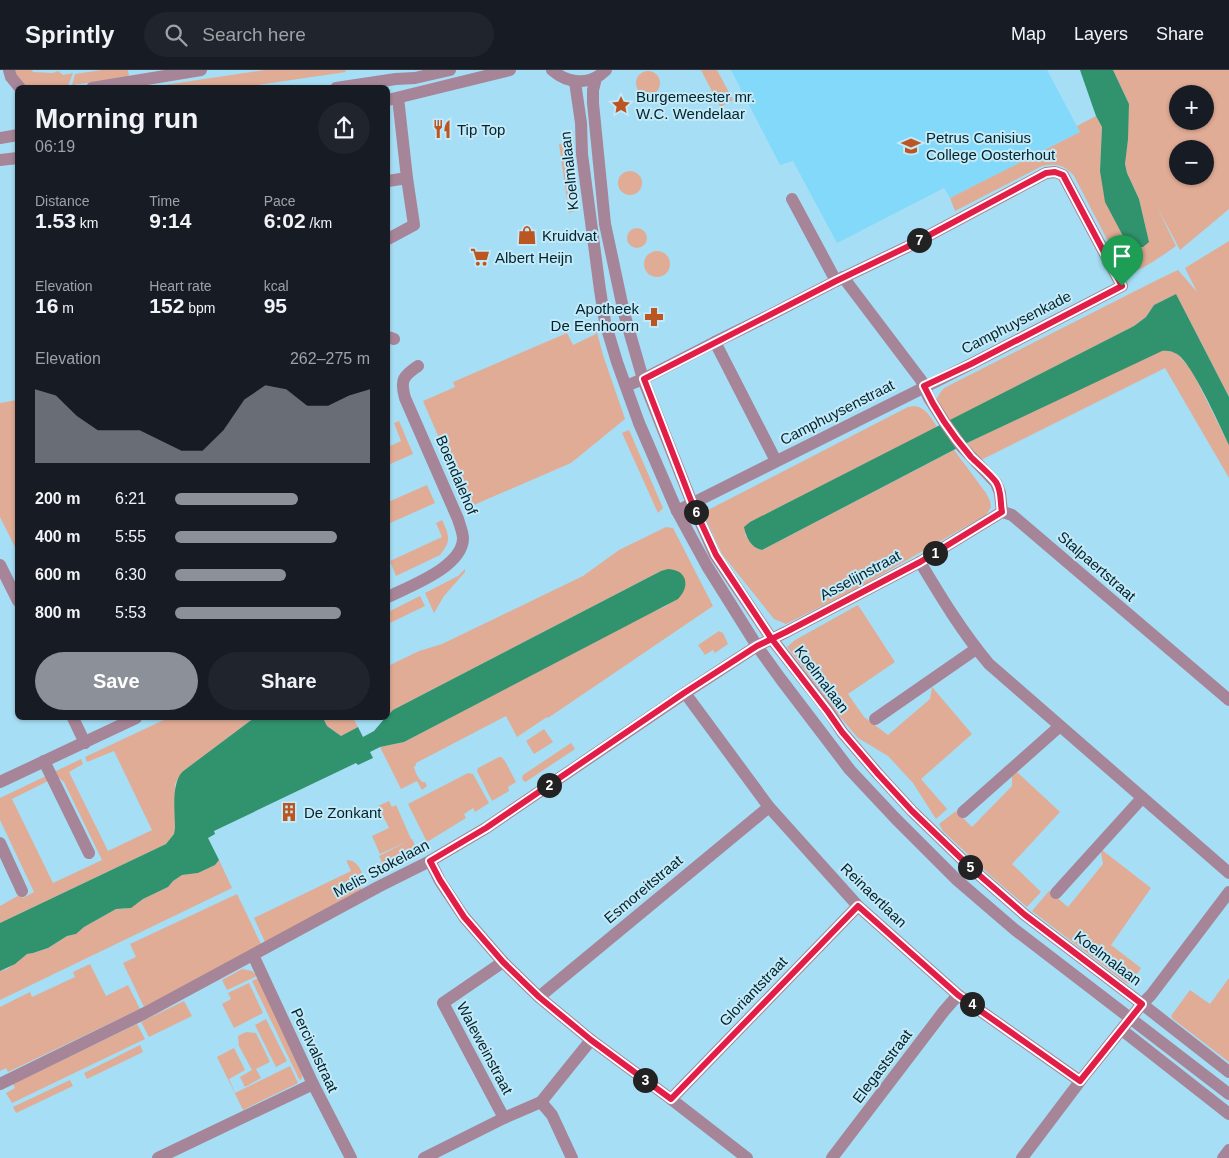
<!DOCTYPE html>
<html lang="en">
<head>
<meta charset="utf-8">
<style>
  :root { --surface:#171b24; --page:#20242c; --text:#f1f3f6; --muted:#9ea1a6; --line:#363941; --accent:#8c9099 }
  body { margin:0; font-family:Helvetica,sans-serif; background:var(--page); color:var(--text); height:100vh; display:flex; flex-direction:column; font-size:19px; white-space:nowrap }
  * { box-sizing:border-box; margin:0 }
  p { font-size:16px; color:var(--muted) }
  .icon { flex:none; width:28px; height:28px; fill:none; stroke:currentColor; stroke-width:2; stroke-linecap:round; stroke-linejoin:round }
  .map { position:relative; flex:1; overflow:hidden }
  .panel { position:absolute; left:15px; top:15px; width:375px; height:635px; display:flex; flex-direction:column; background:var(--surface); border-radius:8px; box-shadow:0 1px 4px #0004 }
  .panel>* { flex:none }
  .tools { position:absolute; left:1169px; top:15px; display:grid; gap:10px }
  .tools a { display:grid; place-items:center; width:45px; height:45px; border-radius:50%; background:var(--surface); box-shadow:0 1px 4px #0004; font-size:25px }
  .pin { position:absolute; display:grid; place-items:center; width:42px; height:42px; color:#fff; margin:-51px -21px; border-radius:50% 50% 50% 0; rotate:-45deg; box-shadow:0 0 5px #0007 }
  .pin .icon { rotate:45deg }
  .km { position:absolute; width:25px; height:25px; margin:-12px; border-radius:50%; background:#222; color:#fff; font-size:14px; line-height:25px; text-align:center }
  .round { display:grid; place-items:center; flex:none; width:52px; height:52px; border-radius:26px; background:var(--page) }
  .overview { display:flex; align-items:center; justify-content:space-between; height:85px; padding:0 20px }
  h1 { font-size:28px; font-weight:700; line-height:38px }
  .figures { display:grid; grid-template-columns:repeat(3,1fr); gap:8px; height:85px; padding:5px 20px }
  .figures div { display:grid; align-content:center }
  .figures b { font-size:21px; font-weight:700 }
  .figures small { font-size:14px; font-weight:400 }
  .figures p { font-size:14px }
  .chart { height:140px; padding:10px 20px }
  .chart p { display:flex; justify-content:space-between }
  .chart svg { width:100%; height:90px; margin-top:5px; fill:var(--accent); opacity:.7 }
  .button { display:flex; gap:10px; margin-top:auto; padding:10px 20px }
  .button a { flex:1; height:58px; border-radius:30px; background:var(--accent); color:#fff; font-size:20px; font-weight:700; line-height:58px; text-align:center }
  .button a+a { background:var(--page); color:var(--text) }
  ul { padding:0 20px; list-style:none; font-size:16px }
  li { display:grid; grid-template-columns:80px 60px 1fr; align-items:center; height:38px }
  li i { height:12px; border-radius:6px; background:var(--accent) }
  header { display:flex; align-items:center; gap:30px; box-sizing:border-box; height:70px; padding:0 25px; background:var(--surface); border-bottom:1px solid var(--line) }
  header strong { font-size:24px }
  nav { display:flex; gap:28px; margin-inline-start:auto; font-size:18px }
  .search { width:350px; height:45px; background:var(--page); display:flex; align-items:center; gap:12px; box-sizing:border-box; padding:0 18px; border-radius:28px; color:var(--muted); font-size:19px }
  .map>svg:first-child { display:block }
  .built { fill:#83d9fa }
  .green { fill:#e1ac95; fill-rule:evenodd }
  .water { fill:#31926e }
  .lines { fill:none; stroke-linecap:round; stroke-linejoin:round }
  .minor { stroke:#a78598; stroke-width:12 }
  .tertiary { stroke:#a78598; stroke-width:12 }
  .route-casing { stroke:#fff; stroke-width:10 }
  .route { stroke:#e11d48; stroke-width:6 }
  .labels { text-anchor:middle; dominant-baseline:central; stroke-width:4; stroke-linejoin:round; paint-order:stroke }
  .poi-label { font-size:15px; fill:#01232e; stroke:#c4e9f7; text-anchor:start }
  .street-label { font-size:15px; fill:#01232e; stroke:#c4e9f7 }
</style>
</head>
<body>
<header>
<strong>Sprintly</strong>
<div class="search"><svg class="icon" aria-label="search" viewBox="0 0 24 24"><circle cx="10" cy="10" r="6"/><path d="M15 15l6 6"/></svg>Search here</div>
<nav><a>Map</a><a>Layers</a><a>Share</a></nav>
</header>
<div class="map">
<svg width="1229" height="1088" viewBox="0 0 1229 1088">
  <rect width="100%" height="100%" fill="#a6def5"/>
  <!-- built -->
  <polygon class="built" points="731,0 1047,0 1080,62 950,128 944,118 837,173 793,91 780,95"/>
  <!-- green -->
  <g class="green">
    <polygon points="12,0 32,0 33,2 53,3 58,1 63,5 73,3 68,16 58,18 27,17 18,11"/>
    <polygon points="102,0 128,0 129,7 72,15 75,4"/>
    <polygon points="265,0 345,0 346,2 244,17 151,17"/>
    <polygon points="701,0 717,0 733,30 720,37"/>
    <path d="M1113,0H1229V139L1180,180L1157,137L1176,176C1168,182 1138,203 1130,202C1127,201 1125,199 1122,198L1074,106C1064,95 1057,93 1042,96L955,141L950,128L1080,62L1077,56L1096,46L1102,57L1100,101L1149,172L1139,129L1127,103L1125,94L1129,34ZM1178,24H1205V51H1178ZM1178,79H1205V106H1178Z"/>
    <circle cx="648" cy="13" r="12"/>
    <polygon points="566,73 578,140 569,143 559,74"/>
    <circle cx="630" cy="113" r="12"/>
    <circle cx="637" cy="168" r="10"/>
    <polygon points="1229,171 1229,327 1176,224 1154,235 1146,247 1134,256 949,351 936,330 940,323 944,318 1155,211 1178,200 1197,222 1185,198"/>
    <circle cx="657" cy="194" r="13"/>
    <polygon points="594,259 596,259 603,285 625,349 571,393 469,437 423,331 455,317 453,312 567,263 573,275 596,264"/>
    <polygon points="1162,280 1167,280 1178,284 1192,301 1229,375 1229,408 1165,298 981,390 967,373"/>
    <polygon points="17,330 18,480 17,481 0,447 0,333"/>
    <path d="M914,336C926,337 931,348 937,357L750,452L745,465C750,471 753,478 762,480L954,380L986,423L990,431L991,437L986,445L858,518L786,554L774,549L722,484L707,451L708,440L908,337Z"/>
    <polygon points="399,351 413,384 388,395 388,377 401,371 394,353"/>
    <polygon points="629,360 663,438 658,443 622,363"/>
    <polygon points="427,415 435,433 388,454 388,432"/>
    <path d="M442,450C449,465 452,471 440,485L396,506L390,491L442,467L436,453Z"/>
    <path d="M666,457L673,458L713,536L548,648L547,647L517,667L506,646L416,693V695L414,697C415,702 418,708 422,712H425L427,716L422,720L417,711L401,719L380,677L404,672L646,545L668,535L661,501L393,640L388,645V596L419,581L442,574L583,506L619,480Z"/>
    <polygon points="465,499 465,502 444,526 434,543 425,523 458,506"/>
    <polygon points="420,526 425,536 388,554 388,542"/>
    <polygon points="858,535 895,592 848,624 864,647 888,665 930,629 932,617 972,664 921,709 947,739 936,749 913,713 888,686 858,668 841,648 787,577 795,570"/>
    <polygon points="719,561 723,563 728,574 715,583 713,580 705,585 698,575"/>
    <polygon points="168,648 254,648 182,702 175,714 175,758 174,764 166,774 0,853 0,836 21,824 23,828 34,822 0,750 0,728 46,706 48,711 12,729 53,813 102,790 64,712 57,706 54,702 81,689 83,694 69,702 108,781 152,760 114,681 87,692 85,687"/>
    <polygon points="323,648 353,648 358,657 341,666 327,656"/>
    <polygon points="544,659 553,672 534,684 526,671"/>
    <polygon points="571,673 575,679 527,711 525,712 522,709 523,705"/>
    <polygon points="499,687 501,687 505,691 516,712 508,717 509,721 492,731 477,701 478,698"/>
    <polygon points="1017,702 1060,742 1012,794 1041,822 1027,837 992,807 943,761 939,754 956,741 972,757 1012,716 1012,706"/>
    <polygon points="468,703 473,704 489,733 475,742 473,738 464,744 466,748 427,772 408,734"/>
    <polygon points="389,731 392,737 396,735 411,769 412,769 417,780 378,799 377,795 382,792 379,786 408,771 380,784 372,766 389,758 378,736"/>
    <polygon points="1102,780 1151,818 1111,875 1141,898 1130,914 1126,913 1032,841 1049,821 1068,837 1103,794 1101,782"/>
    <polygon points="219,790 232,818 0,930 0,901 7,899 27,884 33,883 48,878 67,866 76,864 84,857 116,839 125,839 138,833 143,829 168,817 173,811 182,805 198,803 215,795"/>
    <path d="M347,790C360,790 366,808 361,818V820L265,872L254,848L351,801L347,792Z"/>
    <polygon points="237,824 261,874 144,937 123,893 136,887 130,874"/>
    <polygon points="90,894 106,926 128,915 140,939 8,1002 6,998 0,1001 0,937 30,922 32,927 75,907 73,902"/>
    <polygon points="242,899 252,901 257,906 227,920 222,910"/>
    <polygon points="258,908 303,1004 301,1010 299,1009 252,911"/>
    <polygon points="1229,908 1229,992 1173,949 1171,946 1190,920 1210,934"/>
    <polygon points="249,913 263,943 234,958 222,934 231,929 228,923"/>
    <polygon points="184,931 192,946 149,967 141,952"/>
    <polygon points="266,949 287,991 276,997 255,955"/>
    <polygon points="137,954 145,969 12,1033 6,1023 15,1018 13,1014"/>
    <polygon points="246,962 256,963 270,992 256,999 261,1008 245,1017 240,1007 252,1000 239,976 238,966"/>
    <polygon points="140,975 143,982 87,1009 84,1003"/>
    <polygon points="234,978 245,1000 229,1009 235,1023 290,996 298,1013 243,1040 217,987"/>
    <polygon points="70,1010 73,1016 16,1043 13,1037"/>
  </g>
  <!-- water -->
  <g class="water">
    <polygon points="1080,0 1113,0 1129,34 1128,69 1125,94 1127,103 1139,129 1149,172 1143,177 1134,177 1123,166 1105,132 1100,101 1102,57 1096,46"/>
    <path d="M1176,224L1229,327V375C1220,356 1192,293 1177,284C1172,281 1167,280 1162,281L967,373L762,480C751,478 746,467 744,457L750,452L1134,256L1146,247L1154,235Z"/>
    <path d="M668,499C688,500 690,517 678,529L404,672L380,677L370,682L373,688L358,695L356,693L214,761L215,764L208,768L219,790L215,795L198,803L182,805L173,811L168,817L143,829L131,838L116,839L84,857L76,864L67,866L48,878L33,883L27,884L15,894L0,901V853L166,774L174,764L175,758C175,742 171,715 182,702L254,648H323L327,656L341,666L358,657L363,667L374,661L385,648H388V645L393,640L661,501Z"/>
  </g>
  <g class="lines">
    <!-- minor -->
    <g class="minor">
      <polyline points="9,0 11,7 20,18"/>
      <polyline points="92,18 201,0"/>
      <polyline points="388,111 407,108"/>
      <polyline points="792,129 836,211"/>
      <polyline points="388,169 414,155 407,108 398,28"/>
      <polyline points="843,207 921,310 929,328 945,353 962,377 996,413 1000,423 1002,442"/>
      <polyline points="388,267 394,269"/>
      <polyline points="626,316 643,309 715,272"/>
      <polyline points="677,441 971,294 1122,216 1063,105 1055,102 1046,103 907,177 836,211 770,245 715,272 776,391"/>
      <polyline points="1002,442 1006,443 1012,445 1229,630"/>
      <path d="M920,492C941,527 962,562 989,594L1229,803"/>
      <polyline points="0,495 18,531"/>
      <path d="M388,527C410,516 462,497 463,469C463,462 460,456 458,449L405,328C400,310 403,306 418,296"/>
      <polyline points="685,623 769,737 858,836 958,925 1080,1011"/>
      <polyline points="73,648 85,673"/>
      <polyline points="875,649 976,579"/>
      <polyline points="44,691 89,783"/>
      <polyline points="0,712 136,648"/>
      <polyline points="963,742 1060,656"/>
      <polyline points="0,773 22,821"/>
      <polyline points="430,791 440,811 464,847 503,892 539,927 591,970 671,1029 747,1088"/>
      <polyline points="1056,823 1142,728"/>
      <polyline points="253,885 313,1014 351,1088"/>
      <polyline points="503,892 443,933 504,1048"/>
      <polyline points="539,927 769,737"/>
      <polyline points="1122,960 1229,1044"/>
      <polyline points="0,1014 145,943 378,817 430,791 486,758 685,623 757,576 786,562 920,492 1002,442"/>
      <polyline points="671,1029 858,836"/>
      <polyline points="541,1032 552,1045 572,1088"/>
      <polyline points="158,1088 313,1014"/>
      <polyline points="424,1088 504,1048 541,1032 591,970"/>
      <polyline points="832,1088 944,941 958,925"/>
      <polyline points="1022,1088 1084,1006 1142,934 1151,925 1229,822"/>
      <polyline points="1223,1088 1229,1080"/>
    </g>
    <!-- tertiary -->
    <g class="tertiary">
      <path d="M552,0C568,14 590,16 606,0"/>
      <polyline points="596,8 593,20 593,33 605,154 624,243 643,309 692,433 715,485 771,568 829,642 842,662 878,704 912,741 970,797 1025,845 1142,934 1229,1002"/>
      <polyline points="575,12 581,53 582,84 600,220 605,252 617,292 639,353 677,441 707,496 757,576 780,608 850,700 896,749 957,810 1014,859 1229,1024"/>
      <polyline points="336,18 396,9 415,8 450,0"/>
      <polyline points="388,30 510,0"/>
      <polyline points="0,68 18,65"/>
      <polyline points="0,90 18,88"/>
    </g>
  </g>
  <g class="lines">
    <!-- route casing -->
    <g class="route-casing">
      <path id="route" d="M1122,216L971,294L924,316C936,342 953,366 971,387C979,395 990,404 996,412C1002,421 1000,433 1002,442L920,492L786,562L757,576L684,623L486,758L430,791L440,810L464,847L503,892L539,927L591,970L671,1029L858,836L958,925L1080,1011L1142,934L1025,845L970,797L912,741L878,704L842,662L828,642L771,568L716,485L692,433L644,309L836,211L907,177L1046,103L1055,102L1063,105L1122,216"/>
    </g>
    <!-- route -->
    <use href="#route" class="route"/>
  </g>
  <!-- icons -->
  <defs>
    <g id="sight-bare" transform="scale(1.5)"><path d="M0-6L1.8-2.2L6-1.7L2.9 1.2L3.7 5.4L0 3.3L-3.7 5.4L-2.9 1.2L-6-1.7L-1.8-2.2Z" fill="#bb5623" stroke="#c4e9f7" stroke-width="2.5" paint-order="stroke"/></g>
    <g id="restaurant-bare" transform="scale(1.5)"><path d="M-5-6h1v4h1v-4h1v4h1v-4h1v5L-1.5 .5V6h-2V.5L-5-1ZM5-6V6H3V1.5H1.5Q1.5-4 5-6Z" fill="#bb5623" stroke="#c4e9f7" stroke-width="2.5" paint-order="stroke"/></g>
    <g id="school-bare" transform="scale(1.5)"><path d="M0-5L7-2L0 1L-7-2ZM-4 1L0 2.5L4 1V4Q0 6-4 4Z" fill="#bb5623" stroke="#c4e9f7" stroke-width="2.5" paint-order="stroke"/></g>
    <g id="shop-bare" transform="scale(1.5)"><path d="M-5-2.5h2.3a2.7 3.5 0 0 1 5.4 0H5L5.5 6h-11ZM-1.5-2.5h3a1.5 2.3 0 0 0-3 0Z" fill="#bb5623" stroke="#c4e9f7" stroke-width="2.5" paint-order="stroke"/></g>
    <g id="supermarket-bare" transform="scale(1.5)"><path d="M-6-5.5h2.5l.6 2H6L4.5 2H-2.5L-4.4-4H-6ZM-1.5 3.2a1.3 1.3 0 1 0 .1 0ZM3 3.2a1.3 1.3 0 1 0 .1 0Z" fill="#bb5623" stroke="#c4e9f7" stroke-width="2.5" paint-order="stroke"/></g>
    <g id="pharmacy-bare" transform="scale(1.5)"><path d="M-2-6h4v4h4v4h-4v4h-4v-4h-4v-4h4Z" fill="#bb5623" stroke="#c4e9f7" stroke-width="2.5" paint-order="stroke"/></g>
    <g id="building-bare" transform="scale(1.5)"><path d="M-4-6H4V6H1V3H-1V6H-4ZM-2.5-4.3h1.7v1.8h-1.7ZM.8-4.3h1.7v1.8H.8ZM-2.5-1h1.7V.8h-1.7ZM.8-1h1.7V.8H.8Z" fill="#bb5623" stroke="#c4e9f7" stroke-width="2.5" paint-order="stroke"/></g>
  </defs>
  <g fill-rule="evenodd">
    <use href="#sight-bare" x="621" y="35"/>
    <use href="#restaurant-bare" x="442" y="59"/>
    <use href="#school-bare" x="911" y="76"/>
    <use href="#shop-bare" x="527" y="165"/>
    <use href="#supermarket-bare" x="480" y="187"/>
    <use href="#pharmacy-bare" x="654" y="247"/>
    <use href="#building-bare" x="289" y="742"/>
  </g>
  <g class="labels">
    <!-- poi labels -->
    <g class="poi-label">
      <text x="636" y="26">Burgemeester mr.<tspan x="636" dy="17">W.C. Wendelaar</tspan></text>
      <text x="457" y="59">Tip Top</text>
      <text x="926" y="67">Petrus Canisius<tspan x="926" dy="17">College Oosterhout</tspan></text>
      <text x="542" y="165">Kruidvat</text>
      <text x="495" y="187">Albert Heijn</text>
      <text x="639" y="238" text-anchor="end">Apotheek<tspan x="639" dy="17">De Eenhoorn</tspan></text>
      <text x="304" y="742">De Zonkant</text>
    </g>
    <!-- street labels -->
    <g class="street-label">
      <text transform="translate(569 101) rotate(-96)">Koelmalaan</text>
      <text transform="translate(1016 252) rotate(-27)">Camphuysenkade</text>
      <text transform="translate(837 342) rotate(-27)">Camphuysenstraat</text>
      <text transform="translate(457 405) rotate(67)">Boendalehof</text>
      <text transform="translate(1097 496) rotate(41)">Stalpaertstraat</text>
      <text transform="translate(860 505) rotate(-28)">Asselijnstraat</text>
      <text transform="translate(822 609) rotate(53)">Koelmalaan</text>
      <text transform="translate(381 798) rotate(-28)">Melis Stokelaan</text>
      <text transform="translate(643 819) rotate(-40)">Esmoreitstraat</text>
      <text transform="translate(874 825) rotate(44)">Reinaertlaan</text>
      <text transform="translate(1108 888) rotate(37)">Koelmalaan</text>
      <text transform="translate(753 921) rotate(-46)">Gloriantstraat</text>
      <text transform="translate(485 978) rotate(62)">Waleweinstraat</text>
      <text transform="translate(315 980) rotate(65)">Percivalstraat</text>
      <text transform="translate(882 996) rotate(-53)">Elegaststraat</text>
    </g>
  </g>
</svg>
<div class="tools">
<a>+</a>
<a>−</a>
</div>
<div class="pin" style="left:1122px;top:216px;background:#1e9e55"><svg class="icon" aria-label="arrive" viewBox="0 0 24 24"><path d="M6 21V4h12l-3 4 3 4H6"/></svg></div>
<b class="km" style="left:935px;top:483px">1</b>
<b class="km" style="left:549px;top:715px">2</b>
<b class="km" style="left:645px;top:1010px">3</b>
<b class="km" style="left:972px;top:934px">4</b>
<b class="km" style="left:970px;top:797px">5</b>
<b class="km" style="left:696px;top:442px">6</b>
<b class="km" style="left:919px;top:170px">7</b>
<section class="panel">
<div class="overview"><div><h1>Morning run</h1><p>06:19</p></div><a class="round"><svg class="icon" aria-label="share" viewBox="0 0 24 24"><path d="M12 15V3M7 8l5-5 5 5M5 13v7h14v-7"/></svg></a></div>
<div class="figures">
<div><p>Distance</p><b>1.53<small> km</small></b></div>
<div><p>Time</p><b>9:14</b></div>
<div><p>Pace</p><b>6:02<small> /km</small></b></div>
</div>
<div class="figures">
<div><p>Elevation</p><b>16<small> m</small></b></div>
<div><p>Heart rate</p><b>152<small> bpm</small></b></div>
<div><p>kcal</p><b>95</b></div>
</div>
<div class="chart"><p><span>Elevation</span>262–275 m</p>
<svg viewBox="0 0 160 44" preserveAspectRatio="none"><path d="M0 44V8L10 11L20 21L30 28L40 28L50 28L60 33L70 38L80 38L90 28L100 13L110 6L120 8L130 16L140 16L150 11L160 8V44z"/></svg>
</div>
<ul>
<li><b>200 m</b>6:21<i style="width:63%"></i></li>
<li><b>400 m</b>5:55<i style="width:83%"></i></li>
<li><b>600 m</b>6:30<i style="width:57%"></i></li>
<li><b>800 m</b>5:53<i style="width:85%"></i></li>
</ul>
<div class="button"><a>Save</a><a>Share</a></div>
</section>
</div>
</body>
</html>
